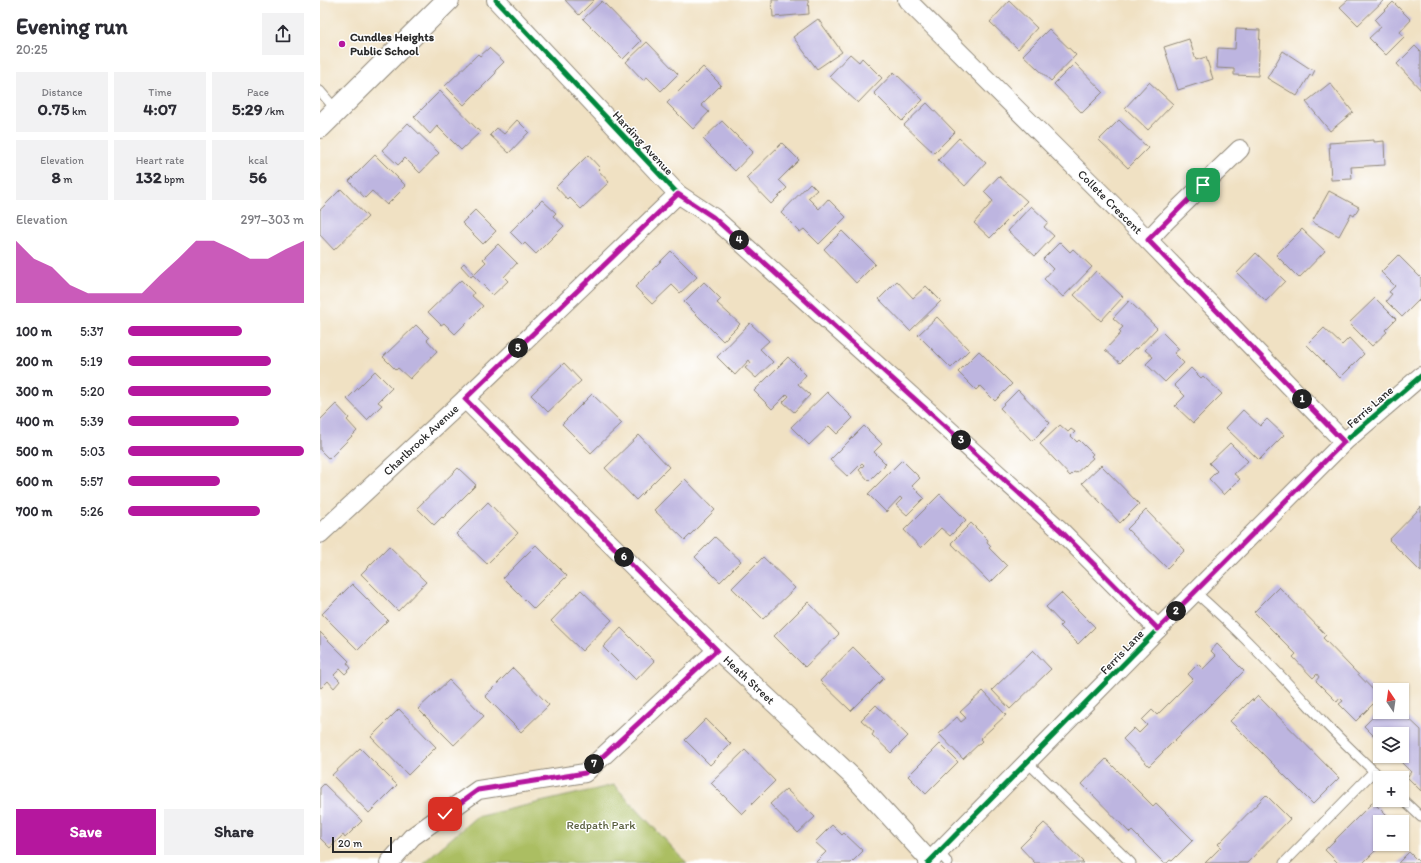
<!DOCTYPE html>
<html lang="en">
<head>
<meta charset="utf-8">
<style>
  :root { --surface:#fff; --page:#f2f2f3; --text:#2b2b33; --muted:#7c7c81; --accent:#b5179e }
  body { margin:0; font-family:Itim,sans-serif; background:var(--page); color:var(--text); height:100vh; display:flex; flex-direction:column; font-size:15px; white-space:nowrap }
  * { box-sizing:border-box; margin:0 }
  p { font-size:13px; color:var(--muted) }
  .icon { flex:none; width:22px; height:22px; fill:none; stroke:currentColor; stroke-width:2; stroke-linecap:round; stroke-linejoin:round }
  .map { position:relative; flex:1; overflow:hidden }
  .details { display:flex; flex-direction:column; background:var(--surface); width:320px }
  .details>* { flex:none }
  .needle { width:26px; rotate:347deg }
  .fabs { position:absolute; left:1053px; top:683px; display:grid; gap:8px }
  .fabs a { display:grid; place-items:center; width:36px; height:36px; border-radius:0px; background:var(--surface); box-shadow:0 1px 3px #0004; font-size:20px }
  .scale { position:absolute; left:12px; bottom:10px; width:60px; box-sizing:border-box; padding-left:4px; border:2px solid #2b2b2b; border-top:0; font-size:11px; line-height:14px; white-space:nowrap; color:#2b2b2b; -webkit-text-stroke:3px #fff; paint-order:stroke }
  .pin { position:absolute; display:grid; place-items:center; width:34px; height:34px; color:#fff; margin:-17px; border-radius:8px; box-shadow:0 2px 6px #0006 }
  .km { position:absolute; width:20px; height:20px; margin:-10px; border-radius:50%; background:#222; color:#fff; font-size:11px; line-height:20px; text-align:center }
  .round { display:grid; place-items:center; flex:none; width:42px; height:42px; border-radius:0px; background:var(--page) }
  .head { display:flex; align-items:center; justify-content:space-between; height:68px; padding:0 16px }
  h1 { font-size:22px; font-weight:700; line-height:30px }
  .stats { display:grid; grid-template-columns:repeat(3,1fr); gap:6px; height:68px; padding:4px 16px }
  .stats div { display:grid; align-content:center; border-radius:0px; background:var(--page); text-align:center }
  .stats b { font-size:17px; font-weight:700 }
  .stats small { font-size:11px; font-weight:400 }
  .stats p { font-size:11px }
  .chart { height:112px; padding:8px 16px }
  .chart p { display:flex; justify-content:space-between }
  .chart svg { width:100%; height:72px; margin-top:4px; fill:var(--accent); opacity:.7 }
  .action { display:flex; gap:8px; margin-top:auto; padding:8px 16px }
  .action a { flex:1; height:46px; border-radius:0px; background:var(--accent); color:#fff; font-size:16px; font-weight:700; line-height:46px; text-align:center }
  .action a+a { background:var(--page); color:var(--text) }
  ul { padding:0 16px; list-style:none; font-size:13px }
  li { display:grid; grid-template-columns:64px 48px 1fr; align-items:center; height:30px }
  li i { height:10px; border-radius:5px; background:var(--accent) }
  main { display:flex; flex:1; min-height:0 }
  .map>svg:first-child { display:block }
  .green { fill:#abbe62; stroke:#6b7446 }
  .building { fill:#bdb5e0 }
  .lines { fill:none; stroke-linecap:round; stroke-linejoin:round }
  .service-casing { stroke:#8e8677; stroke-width:11 }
  .minor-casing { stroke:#8e8677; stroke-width:20 }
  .secondary-casing { stroke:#8e8677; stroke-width:24 }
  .service { stroke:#fff; stroke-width:9 }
  .minor { stroke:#fff; stroke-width:18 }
  .secondary { stroke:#fff; stroke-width:22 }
  .cycleway-casing { stroke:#fff; stroke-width:8 }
  .cycleway { stroke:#00873e; stroke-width:5 }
  .route-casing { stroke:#fff; stroke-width:8 }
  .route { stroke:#b5179e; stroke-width:5 }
  .poi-dot { fill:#b5179e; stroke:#fff; stroke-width:1.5 }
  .labels { text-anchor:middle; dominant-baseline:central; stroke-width:3; stroke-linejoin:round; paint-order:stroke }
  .poi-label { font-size:12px; font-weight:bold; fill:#2b2b2b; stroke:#fff; text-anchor:start }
  .street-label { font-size:12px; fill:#2b2b2b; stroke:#fff }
  .park-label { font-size:12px; fill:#585e3e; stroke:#fff }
</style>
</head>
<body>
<main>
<section class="details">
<div class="head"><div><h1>Evening run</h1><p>20:25</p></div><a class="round"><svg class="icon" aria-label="share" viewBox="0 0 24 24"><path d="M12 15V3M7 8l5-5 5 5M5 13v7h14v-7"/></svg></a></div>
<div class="stats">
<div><p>Distance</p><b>0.75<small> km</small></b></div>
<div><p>Time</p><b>4:07</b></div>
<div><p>Pace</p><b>5:29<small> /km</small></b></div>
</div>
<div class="stats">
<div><p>Elevation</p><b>8<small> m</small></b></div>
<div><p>Heart rate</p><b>132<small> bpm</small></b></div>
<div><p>kcal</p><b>56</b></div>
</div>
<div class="chart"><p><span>Elevation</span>297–303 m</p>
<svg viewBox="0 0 160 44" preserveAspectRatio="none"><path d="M0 44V6L10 17L20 22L30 33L40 38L50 38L60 38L70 38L80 27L90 17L100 6L110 6L120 11L130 17L140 17L150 11L160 6V44z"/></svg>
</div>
<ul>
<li><b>100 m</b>5:37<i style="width:65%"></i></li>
<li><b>200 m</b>5:19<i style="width:81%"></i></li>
<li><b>300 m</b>5:20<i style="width:81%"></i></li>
<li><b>400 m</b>5:39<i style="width:63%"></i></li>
<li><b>500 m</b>5:03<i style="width:100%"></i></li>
<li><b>600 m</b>5:57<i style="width:52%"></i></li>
<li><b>700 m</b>5:26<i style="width:75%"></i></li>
</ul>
<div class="action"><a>Save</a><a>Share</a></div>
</section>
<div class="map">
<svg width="1101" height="863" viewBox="0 0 1101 863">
  <rect width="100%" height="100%" fill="#fff"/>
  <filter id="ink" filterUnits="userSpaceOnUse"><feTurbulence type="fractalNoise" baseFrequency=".025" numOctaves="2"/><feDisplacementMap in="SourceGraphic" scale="8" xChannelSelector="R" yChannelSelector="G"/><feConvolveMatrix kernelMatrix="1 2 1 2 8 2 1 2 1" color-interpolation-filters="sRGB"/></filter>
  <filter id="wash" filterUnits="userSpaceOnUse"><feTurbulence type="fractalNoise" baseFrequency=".012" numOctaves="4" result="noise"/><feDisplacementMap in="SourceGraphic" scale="16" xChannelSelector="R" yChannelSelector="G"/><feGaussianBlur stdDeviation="0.9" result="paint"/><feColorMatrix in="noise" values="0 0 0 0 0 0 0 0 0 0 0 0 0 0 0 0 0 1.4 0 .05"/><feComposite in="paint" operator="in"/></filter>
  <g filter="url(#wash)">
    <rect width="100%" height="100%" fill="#f0e1c3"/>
    <!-- green -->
    <polygon class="green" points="294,785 367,863 103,863 156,817"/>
    <g id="blocks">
      <!-- building -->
      <g class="building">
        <polygon points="245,0 274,0 259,15"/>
        <polygon points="452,0 488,0 489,14 453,17"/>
        <polygon points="1028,0 1064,0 1038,25 1020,7"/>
        <polygon points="282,1 321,41 303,59 263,19"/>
        <polygon points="689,1 717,28 698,49 670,22"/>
        <polygon points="1073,2 1091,20 1080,32 1084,37 1066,55 1049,38 1061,27 1055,20"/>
        <polygon points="498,19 522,52 497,69 473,37"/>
        <polygon points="729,29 756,55 731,81 703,55"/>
        <polygon points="916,29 940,30 938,76 914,75 914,69 897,68 898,48 915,49"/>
        <polygon points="869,39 876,60 886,57 893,79 858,90 844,47"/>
        <polygon points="327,42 358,74 341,91 327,77 323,80 306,62"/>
        <polygon points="1095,46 1101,52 1101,90 1077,64"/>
        <polygon points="169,48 184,62 175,71 176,73 144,105 125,86 158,54 160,56"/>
        <polygon points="963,51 989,68 995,70 992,76 990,75 977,96 947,78"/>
        <polygon points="530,54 539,62 542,58 562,78 538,103 509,76"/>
        <polygon points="755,63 783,92 762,113 734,84"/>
        <polygon points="383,67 401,85 381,105 389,112 373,129 347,103"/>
        <polygon points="574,72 603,100 582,121 554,93"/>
        <polygon points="829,82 853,104 828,130 805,108"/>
        <polygon points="1010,83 1033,112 1010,131 986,102"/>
        <polygon points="120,91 160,132 141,150 117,126 110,134 94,117"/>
        <polygon points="607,103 635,132 614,153 584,125"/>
        <polygon points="197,120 209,132 189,153 170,135 177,128 184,134"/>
        <polygon points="799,120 828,148 808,168 779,140"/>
        <polygon points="402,121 433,152 415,171 383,139"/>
        <polygon points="88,123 119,153 100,173 85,158 78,165 62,150"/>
        <polygon points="639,138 666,163 645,186 618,160"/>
        <polygon points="1054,140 1054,142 1064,141 1065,165 1031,167 1032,179 1011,180 1009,143"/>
        <polygon points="462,143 479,160 459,180 467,188 451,204 426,178"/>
        <polygon points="55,155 86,186 67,205 52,191 45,198 29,181"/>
        <polygon points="268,155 280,168 278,170 289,182 261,209 250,198 248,200 236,187"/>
        <polygon points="679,176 707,201 670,238 654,223 673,201 664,192"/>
        <polygon points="490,183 497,190 488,198 499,209 508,199 526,217 499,244 484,229 480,232 461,213"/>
        <polygon points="21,189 48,217 14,250 0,235 0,210"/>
        <polygon points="1009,191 1039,207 1034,216 1031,214 1019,236 992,222"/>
        <polygon points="222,200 236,213 233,216 244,226 216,254 205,243 203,245 190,232"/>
        <polygon points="711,206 728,222 724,227 734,236 715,256 688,231"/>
        <polygon points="155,210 176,231 163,244 142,223"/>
        <polygon points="982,229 1005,251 979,278 956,255"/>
        <polygon points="522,231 555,264 536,283 504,249"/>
        <polygon points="740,242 750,252 753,249 772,267 743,297 724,279 733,269 723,259"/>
        <polygon points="178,244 197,263 184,277 188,281 173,295 153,275 151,277 141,266 144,263 154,274 166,262 163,259"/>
        <polygon points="351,251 377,277 360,293 352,285 332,304 315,287"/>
        <polygon points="936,253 965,281 946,301 917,273"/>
        <polygon points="1078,255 1101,278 1101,298 1082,317 1066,301 1072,294 1069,292 1075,286 1061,272"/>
        <polygon points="776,271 803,297 781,321 754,295"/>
        <polygon points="141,280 154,293 152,296 163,306 135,334 124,323 121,325 108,312"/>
        <polygon points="577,281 593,298 606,286 621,301 590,331 559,299"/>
        <polygon points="384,282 401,299 397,303 420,324 403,341 364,302"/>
        <polygon points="1055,298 1076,319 1065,330 1067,332 1052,346 1029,323"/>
        <polygon points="809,301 837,328 817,349 815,348 800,363 785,350 801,333 799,331 803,327 793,318"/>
        <polygon points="617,317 649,350 631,368 598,335"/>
        <polygon points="430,323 449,341 440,349 453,362 436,378 425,368 431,363 429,360 415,375 397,357"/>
        <polygon points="96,325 109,338 107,340 117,351 90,379 78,368 76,370 63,357"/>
        <polygon points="1004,328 1022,345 1029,338 1044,354 1020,378 987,345"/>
        <polygon points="842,332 859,349 854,353 864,363 845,382 826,364 833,357 825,350"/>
        <polygon points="659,351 692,384 675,401 660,386 656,390 638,372"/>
        <polygon points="468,357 486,375 478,384 490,395 474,412 463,402 469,396 467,394 452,409 434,391"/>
        <polygon points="244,363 261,381 228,412 211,395"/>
        <polygon points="871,368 881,378 883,376 902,394 873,423 855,406 865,396 854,385"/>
        <polygon points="55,371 72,388 58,402 62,405 47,420 27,399"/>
        <polygon points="698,390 730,423 712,441 680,408"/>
        <polygon points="507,392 533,418 517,434 509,426 489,445 471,427"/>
        <polygon points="272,394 302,423 271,453 242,424"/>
        <polygon points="16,404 29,418 27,420 37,431 9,459 0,450 0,420"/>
        <polygon points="923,410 940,426 947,419 964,435 939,460 906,428"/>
        <polygon points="740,425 748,432 751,429 755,432 751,436 757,442 759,440 773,454 771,456 773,458 756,473 754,472 750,476 720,444"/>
        <polygon points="544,426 562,444 554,452 566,464 549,481 539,470 544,465 542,463 528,477 510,460"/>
        <polygon points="319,435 349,467 316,500 285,468"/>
        <polygon points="910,443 928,461 914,474 920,479 904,495 889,479 897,471 889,463"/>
        <polygon points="582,460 600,478 592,486 604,498 587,515 576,505 582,499 580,497 566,512 548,494"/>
        <polygon points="781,465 819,504 800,523 762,483"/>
        <polygon points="138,468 156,485 123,518 122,517 114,525 97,508"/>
        <polygon points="365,479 395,510 365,540 334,510"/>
        <polygon points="620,494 646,520 630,536 621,528 601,548 584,530"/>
        <polygon points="168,502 198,533 167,564 136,534"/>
        <polygon points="1101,507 1101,572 1069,540"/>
        <polygon points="826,510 865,550 847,568 807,529"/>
        <polygon points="651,523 668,540 667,542 671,546 669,548 687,566 670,583 631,543"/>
        <polygon points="395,537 421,561 400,582 375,557"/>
        <polygon points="216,545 247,576 214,609 183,578"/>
        <polygon points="69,546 106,582 78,611 41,574"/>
        <polygon points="443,557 475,588 443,619 412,588"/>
        <polygon points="32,584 68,620 38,650 2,614"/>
        <polygon points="959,587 1006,635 1003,638 1060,697 1036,721 1019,704 1023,701 1020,698 1017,702 996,681 999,677 997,674 993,678 973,657 976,654 934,612"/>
        <polygon points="261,590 292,620 262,651 231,621"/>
        <polygon points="741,593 775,627 758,644 740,626 742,624 726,607"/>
        <polygon points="488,602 519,634 485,667 454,636"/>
        <polygon points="301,628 334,661 316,680 283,647"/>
        <polygon points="0,632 29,661 27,663 31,668 25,674 20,669 14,675 20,681 14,688 8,681 1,688 0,687"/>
        <polygon points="897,644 924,671 829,766 803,739 814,728 819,733 827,725 822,720 832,710 837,715 873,679 868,674 878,664 883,669 896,656 891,651"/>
        <polygon points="533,647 564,678 531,711 500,681"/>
        <polygon points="713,650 731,669 690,709 672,690"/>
        <polygon points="193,668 229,705 201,732 165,696"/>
        <polygon points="129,680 164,716 134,745 98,709"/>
        <polygon points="663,691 686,715 660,739 662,741 643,759 619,734 637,717 641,722 646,718 640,712"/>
        <polygon points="938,696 1019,778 993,804 910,721 932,699 933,701"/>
        <polygon points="556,705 588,736 571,753 552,735 554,732 541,720"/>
        <polygon points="79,709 116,747 88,775 51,737"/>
        <polygon points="1060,710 1060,712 1082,712 1101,730 1101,791 1087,777 1091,772 1075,756 1082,756 1082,734 1060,734 1060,742 1044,726"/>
        <polygon points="386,719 411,744 390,765 365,740"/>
        <polygon points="620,744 638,762 606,794 588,776"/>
        <polygon points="40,748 77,785 49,813 12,775"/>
        <polygon points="425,750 455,781 422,814 391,783"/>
        <polygon points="786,759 833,806 836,803 873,840 852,861 850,860 847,863 844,863 812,831 810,833 762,784"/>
        <polygon points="4,784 42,821 25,838 23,835 10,848 0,838 0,788"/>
        <polygon points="466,789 495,817 478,833 450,804"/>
        <polygon points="946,795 970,819 927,863 885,863 901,847 898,844"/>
        <polygon points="1053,802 1073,822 1060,822 1060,844 1062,844 1043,863 1018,863 1005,850"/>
        <polygon points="724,823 732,830 764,863 715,863 700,847"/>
        <polygon points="512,825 522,835 524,833 543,851 531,863 495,863 506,852 495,842"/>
        <polygon points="1089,852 1100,863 1078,863"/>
      </g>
    </g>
  </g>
  <g filter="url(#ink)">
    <use href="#blocks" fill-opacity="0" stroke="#8e8677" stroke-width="1"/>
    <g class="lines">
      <!-- service casing -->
      <g class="service-casing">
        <g id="service">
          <polyline points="0,91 17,111"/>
          <path d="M875,592C921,632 961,676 1002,720C1021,740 1041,759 1061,778"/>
          <polyline points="707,762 811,863"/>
          <polyline points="1082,799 1101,817"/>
          <polyline points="619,852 628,863"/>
          <polyline points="964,863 1054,771"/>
        </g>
      </g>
      <!-- minor casing -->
      <g class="minor-casing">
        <g id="minor">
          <polyline points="176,0 358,194 393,217 741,531 838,629"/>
          <polyline points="587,0 828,240 1024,442"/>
          <polyline points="828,240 846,221 920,149"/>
          <polyline points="145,399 397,650 535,779 610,861"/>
          <polyline points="0,534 145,399 358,194"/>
          <polyline points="69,863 92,837 158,790 265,773 397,650"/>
          <polyline points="608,863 838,629 1024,442 1101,376"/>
        </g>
      </g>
      <!-- secondary casing -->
      <g class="secondary-casing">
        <polyline id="secondary" points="0,127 128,0"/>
      </g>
      <!-- service -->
      <use href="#service" class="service"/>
      <!-- minor -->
      <use href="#minor" class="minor"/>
      <!-- secondary -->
      <use href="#secondary" class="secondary"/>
      <!-- cycleway casing -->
      <g class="cycleway-casing">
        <g id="cycleway">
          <polyline points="176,0 358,194 393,217 741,531 838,629"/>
          <polyline points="608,863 838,629 1024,442 1101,376"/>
        </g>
      </g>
      <!-- cycleway -->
      <use href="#cycleway" class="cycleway"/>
    </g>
  </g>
  <g class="lines" filter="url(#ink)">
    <!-- route casing -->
    <g class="route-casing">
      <polyline id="route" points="125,814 158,790 265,773 397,650 145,399 358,194 393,217 741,531 838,629 1024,442 828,240 883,185"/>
    </g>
    <!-- route -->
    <use href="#route" class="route"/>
  </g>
  <!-- markers -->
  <circle class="poi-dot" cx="22" cy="44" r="4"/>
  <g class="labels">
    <!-- poi labels -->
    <g class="poi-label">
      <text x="30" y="37">Cundles Heights<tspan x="30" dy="14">Public School</tspan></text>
    </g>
    <!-- street labels -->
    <g class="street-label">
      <text transform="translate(323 143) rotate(47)">Harding Avenue</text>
      <text transform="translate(790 202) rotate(45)">Collete Crescent</text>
      <text transform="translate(1050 407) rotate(-41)">Ferris Lane</text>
      <text transform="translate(101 440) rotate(-43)">Charlbrook Avenue</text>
      <text transform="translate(802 652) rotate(-46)">Ferris Lane</text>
      <text transform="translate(429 680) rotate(43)">Heath Street</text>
    </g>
    <!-- park labels -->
    <g class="park-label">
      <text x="281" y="825">Redpath Park</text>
    </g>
  </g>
</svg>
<div class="fabs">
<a><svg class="needle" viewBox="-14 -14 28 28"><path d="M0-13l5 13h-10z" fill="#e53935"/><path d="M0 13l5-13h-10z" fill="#7c7c81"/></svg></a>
<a><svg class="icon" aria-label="layers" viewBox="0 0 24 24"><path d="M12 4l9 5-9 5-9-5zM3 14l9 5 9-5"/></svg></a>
<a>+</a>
<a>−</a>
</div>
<div class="scale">20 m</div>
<div class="pin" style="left:883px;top:185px;background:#1e9e55"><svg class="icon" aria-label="arrive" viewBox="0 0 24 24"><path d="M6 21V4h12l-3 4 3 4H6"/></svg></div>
<div class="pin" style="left:125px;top:814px;background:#d93025"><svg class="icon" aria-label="check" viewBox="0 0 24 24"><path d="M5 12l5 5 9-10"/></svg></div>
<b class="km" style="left:982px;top:399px">1</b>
<b class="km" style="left:856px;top:611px">2</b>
<b class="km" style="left:641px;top:440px">3</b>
<b class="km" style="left:419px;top:240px">4</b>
<b class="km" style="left:198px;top:348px">5</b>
<b class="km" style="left:304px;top:557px">6</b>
<b class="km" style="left:274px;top:764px">7</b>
</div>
</main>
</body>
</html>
